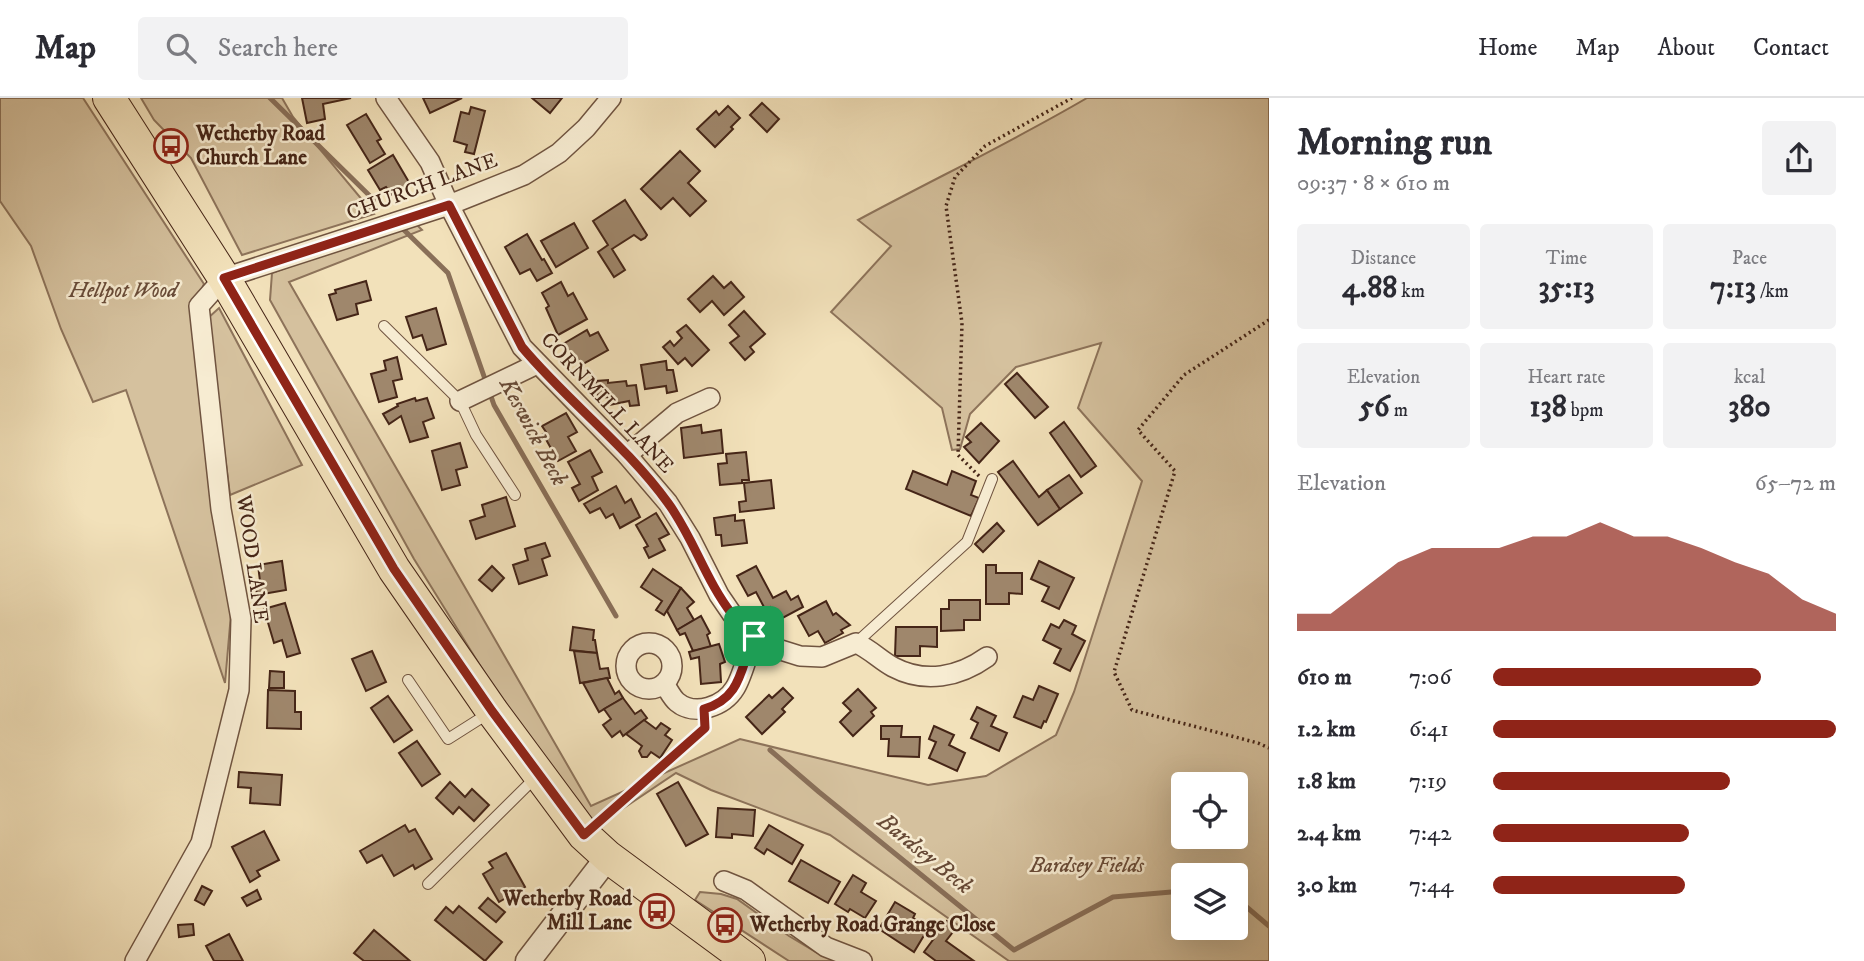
<!DOCTYPE html>
<html lang="en">
<head>
<meta charset="utf-8">
<style>
  :root { --surface:#fff; --page:#f2f2f3; --text:#2b2b33; --muted:#7c7c81; --line:#e1e1e2; --accent:#8f2418 }
  body { margin:0; font-family:"IM FELL DW Pica",serif; background:var(--page); color:var(--text); height:100vh; display:flex; flex-direction:column; font-size:26px; white-space:nowrap }
  * { box-sizing:border-box; margin:0 }
  p { font-size:23px; color:var(--muted) }
  .icon { flex:none; width:38px; height:38px; fill:none; stroke:currentColor; stroke-width:2; stroke-linecap:round; stroke-linejoin:round }
  .map { position:relative; flex:1; overflow:hidden }
  .details { display:flex; flex-direction:column; background:var(--surface); width:595px }
  .details>* { flex:none }
  .tools { position:absolute; left:1171px; top:674px; display:grid; gap:14px }
  .tools a { display:grid; place-items:center; width:77px; height:77px; border-radius:7px; background:var(--surface); box-shadow:0 7px 28px #0002; font-size:35px }
  .pin { position:absolute; display:grid; place-items:center; width:60px; height:60px; color:#fff; margin:-30px; border-radius:14px; box-shadow:0 4px 10px #0006 }
  .round { display:grid; place-items:center; flex:none; width:74px; height:74px; border-radius:7px; background:var(--page) }
  .headline { display:flex; align-items:center; justify-content:space-between; height:119px; padding:0 28px }
  h1 { font-size:38px; font-weight:800; line-height:52px }
  .metrics { display:grid; grid-template-columns:repeat(3,1fr); gap:10px; height:119px; padding:7px 28px }
  .metrics div { display:grid; align-content:center; border-radius:7px; background:var(--page); text-align:center }
  .metrics b { font-size:30px; font-weight:800 }
  .metrics small { font-size:19px; font-weight:400 }
  .metrics p { font-size:19px }
  .chart { height:196px; padding:14px 28px }
  .chart p { display:flex; justify-content:space-between }
  .chart svg { width:100%; height:126px; margin-top:7px; fill:var(--accent); opacity:.7 }
  ul { padding:0 28px; list-style:none; font-size:23px }
  li { display:grid; grid-template-columns:112px 84px 1fr; align-items:center; height:52px }
  li i { height:18px; border-radius:9px; background:var(--accent) }
  header { display:flex; align-items:center; gap:42px; box-sizing:border-box; height:98px; padding:0 35px; background:var(--surface); border-bottom:2px solid var(--line) }
  header strong { font-size:33px }
  nav { display:flex; gap:38px; margin-inline-start:auto; font-size:24px }
  .search { width:490px; height:63px; background:var(--page); display:flex; align-items:center; gap:18px; box-sizing:border-box; padding:0 24px; border-radius:7px; color:var(--muted); font-size:26px }
  main { display:flex; flex:1; min-height:0 }
  .map>svg:first-child { display:block }
  .green { fill:#d5c19e; stroke:#8d735a; stroke-width:2; fill-rule:evenodd }
  .lines { fill:none; stroke-linecap:round; stroke-linejoin:round }
  .stream { stroke:#896f58; stroke-width:5 }
  .building { fill:#9f876c; stroke:#452517; stroke-width:2 }
  .service-casing { stroke:#705440; stroke-width:12 }
  .minor-casing { stroke:#705440; stroke-width:22 }
  .tertiary-casing { stroke:#705440; stroke-width:27 }
  .primary-casing { stroke:#452517; stroke-width:34 }
  .path { stroke:#452517; stroke-width:3.5; stroke-dasharray:2 3.5; stroke-linecap:butt }
  .service { stroke:#f7ecd2; stroke-width:10 }
  .minor { stroke:#f7ecd2; stroke-width:19 }
  .tertiary { stroke:#f7ecd2; stroke-width:24 }
  .primary { stroke:#f2e1ba; stroke-width:32 }
  .route-casing { stroke:#fff; stroke-width:14 }
  .route { stroke:#8f2418; stroke-width:9 }
  .labels { text-anchor:middle; dominant-baseline:central; stroke-width:5; stroke-linejoin:round; paint-order:stroke }
  .poi-label { font-size:21px; font-weight:bold; fill:#452517; stroke:#f7ecd2; text-anchor:start }
  .street-label { font-size:21px; fill:#452517; stroke:#f7ecd2 }
  .park-label { font-size:21px; font-style:italic; fill:#694c39; stroke:#f7ecd2 }
  .water-label { font-size:23px; font-style:italic; fill:#674a37; stroke:#f7ecd2 }
</style>
</head>
<body>
<header>
<strong>Map</strong>
<div class="search"><svg class="icon" aria-label="search" viewBox="0 0 24 24"><circle cx="10" cy="10" r="6"/><path d="M15 15l6 6"/></svg>Search here</div>
<nav><a>Home</a><a>Map</a><a>About</a><a>Contact</a></nav>
</header>
<main>
<div class="map">
<svg width="1269" height="863" viewBox="0 0 1269 863">
  <rect width="100%" height="100%" fill="#f2e1ba"/>
  <filter id="stains"><feTurbulence type="fractalNoise" baseFrequency=".00286" numOctaves="4"/><feColorMatrix values="0 0 0 0 .2 0 0 0 0 .09 0 0 0 0 .02 0 0 0 .5 -.17"/></filter>
  <radialGradient id="worn" r=".72"><stop offset=".6" stop-color="#630" stop-opacity="0"/><stop offset="1" stop-color="#630" stop-opacity=".3"/></radialGradient>
  <!-- green -->
  <g class="green">
    <polygon points="0,0 83,0 204,186 191,216 231,516 225,585 126,292 93,304 61,231 31,148 0,103"/>
    <polygon points="141,0 282,0 293,19 374,116 242,157 191,60 154,22"/>
    <path d="M1087,0H1269V863H1009L830,737L711,692L676,675L594,730L502,603L414,461L270,202L272,175L413,123L422,132L289,184L591,708L740,641L928,687L986,678L1056,637L1074,594L1142,383L1078,310L1101,245L1016,269L970,316L960,351L952,352L942,310L831,214L891,148L858,122C934,81 1012,44 1087,0ZM1183,686H1236V738H1183ZM1183,777H1236V830H1183Z"/>
    <polygon points="219,210 302,367 230,397 207,221"/>
    <polygon points="700,794 721,796 737,801 789,838 816,854 836,863 789,863 695,802"/>
  </g>
  <g class="lines">
    <!-- stream -->
    <g class="stream">
      <polyline points="270,0 374,102"/>
      <polyline points="404,132 448,175 494,307 616,518"/>
      <polyline points="770,652 819,694 1014,852 1113,799 1183,793"/>
      <polyline points="1236,800 1269,828"/>
    </g>
  </g>
  <!-- building -->
  <g class="building">
    <polygon points="302,0 351,0 323,6 325,21 307,25"/>
    <polygon points="423,0 462,0 430,15"/>
    <polygon points="532,0 562,0 550,15"/>
    <polygon points="762,5 779,21 767,34 750,17"/>
    <polygon points="728,8 740,20 731,29 733,31 715,49 697,31 716,13 719,17"/>
    <polygon points="471,9 485,13 474,56 465,54 467,47 454,43 461,14 469,16"/>
    <polygon points="366,16 381,41 377,43 385,56 370,65 347,27"/>
    <polygon points="680,53 700,73 688,85 706,103 690,118 673,100 661,111 641,91"/>
    <polygon points="393,57 410,86 392,97 386,89 380,92 368,72"/>
    <polygon points="625,102 647,137 645,140 641,142 634,137 612,151 625,172 614,179 598,154 608,147 593,123"/>
    <polygon points="574,125 588,150 556,169 541,143"/>
    <polygon points="527,136 542,162 544,161 552,175 537,183 530,171 520,176 505,149"/>
    <polygon points="713,178 724,190 731,184 744,199 724,217 712,203 700,214 688,201"/>
    <polygon points="366,183 371,202 356,206 358,216 337,222 329,197 336,195 335,192"/>
    <polygon points="561,184 568,198 573,195 587,221 558,237 546,210 549,208 542,195"/>
    <polygon points="436,210 446,246 427,252 422,237 413,240 406,219"/>
    <polygon points="744,213 765,236 750,249 754,254 745,262 730,245 739,238 729,227"/>
    <polygon points="686,227 709,252 692,268 685,260 678,266 663,249 670,243 674,248 682,240 677,234"/>
    <polygon points="587,232 590,238 598,234 608,252 581,267 578,261 573,264 563,246"/>
    <polygon points="397,259 402,281 393,283 397,299 379,304 371,276 386,272 384,263"/>
    <polygon points="666,263 667,272 673,272 677,293 667,295 666,288 645,291 641,267"/>
    <polygon points="1017,275 1048,309 1035,320 1005,286"/>
    <polygon points="608,282 608,285 626,283 627,288 636,287 639,307 630,308 629,303 609,307 608,299 598,300 596,283"/>
    <polygon points="415,300 416,303 427,300 434,320 423,324 428,339 410,344 401,318 389,326 383,316 398,308 397,306"/>
    <polygon points="566,315 577,334 568,339 576,353 558,363 543,336 546,334 542,328"/>
    <polygon points="1064,324 1096,368 1081,379 1050,335"/>
    <polygon points="981,325 999,343 979,365 964,349 971,344 966,339"/>
    <polygon points="701,327 702,335 721,332 723,355 684,360 681,330"/>
    <polygon points="460,345 467,369 456,372 460,387 442,392 432,353"/>
    <polygon points="590,352 602,374 592,379 598,392 579,403 572,390 580,386 568,364"/>
    <polygon points="746,354 749,382 742,382 742,385 720,387 718,366 727,365 726,356"/>
    <polygon points="1013,363 1039,399 1047,392 1060,411 1038,427 998,374"/>
    <polygon points="913,373 947,387 952,373 976,383 971,397 979,400 971,418 906,391"/>
    <polygon points="1069,377 1082,395 1060,411 1047,392"/>
    <polygon points="771,382 774,410 740,414 739,404 746,403 744,385"/>
    <polygon points="616,388 625,405 631,401 640,419 620,430 613,416 606,420 600,410 590,415 584,406"/>
    <polygon points="506,399 515,428 476,441 470,423 485,418 482,407"/>
    <polygon points="656,415 669,436 659,441 665,452 649,460 644,450 648,448 636,427"/>
    <polygon points="735,417 735,423 744,422 747,445 722,448 721,437 716,437 714,420"/>
    <polygon points="997,425 1004,433 983,454 975,446"/>
    <polygon points="545,445 550,458 542,461 547,477 519,486 513,467 528,462 525,451"/>
    <polygon points="282,463 286,492 257,497 255,484 260,483 258,467"/>
    <polygon points="1039,463 1074,480 1059,511 1042,503 1049,489 1031,481"/>
    <polygon points="986,467 996,467 996,475 1022,475 1022,496 1009,495 1009,506 986,506"/>
    <polygon points="492,468 504,480 492,493 479,482"/>
    <polygon points="756,468 773,500 786,493 791,502 798,498 803,509 777,523 770,509 765,511 756,494 748,498 737,478"/>
    <polygon points="653,471 681,490 664,517 656,512 662,503 641,489"/>
    <polygon points="681,490 694,504 687,510 694,522 677,532 667,513"/>
    <polygon points="949,502 980,502 980,522 964,522 964,532 941,533 941,511 949,511"/>
    <polygon points="826,503 833,517 836,515 850,527 841,532 843,535 825,545 818,533 809,538 798,518"/>
    <polygon points="285,505 300,555 287,559 282,542 274,545 264,511"/>
    <polygon points="701,518 710,535 707,537 711,549 693,553 685,535 680,537 677,532"/>
    <polygon points="1064,522 1076,528 1072,536 1085,543 1070,573 1054,565 1061,551 1043,542 1051,526 1059,530"/>
    <polygon points="573,529 594,532 593,542 595,542 597,555 570,552"/>
    <polygon points="896,529 937,529 937,549 920,548 920,558 895,558"/>
    <polygon points="719,546 725,564 720,566 721,584 701,586 699,559 691,561 689,554"/>
    <polygon points="372,553 386,584 366,593 352,561"/>
    <polygon points="574,553 597,555 600,571 608,570 610,580 580,585"/>
    <polygon points="270,573 284,574 284,590 269,590"/>
    <polygon points="607,580 615,596 619,593 623,600 599,614 583,585"/>
    <polygon points="1039,588 1058,596 1046,624 1044,623 1041,630 1014,619 1023,598 1033,602"/>
    <polygon points="783,590 793,600 782,611 785,614 762,636 746,619 769,597 772,600"/>
    <polygon points="858,591 876,610 871,614 874,618 853,638 840,624 851,613 843,605"/>
    <polygon points="268,592 295,593 295,614 301,614 301,631 267,630"/>
    <polygon points="388,598 412,632 394,644 371,610"/>
    <polygon points="623,600 635,616 641,612 647,620 623,638 620,633 612,639 603,627 611,621 604,611"/>
    <polygon points="977,609 996,618 991,628 1007,635 999,653 971,640 978,625 971,621"/>
    <polygon points="644,622 656,631 661,625 670,631 665,637 672,642 660,660 651,654 647,659 642,659 639,653 642,648 626,636"/>
    <polygon points="881,628 902,628 901,639 920,639 919,659 888,658 889,641 881,641"/>
    <polygon points="934,628 954,637 949,647 965,655 957,673 929,660 936,644 929,641"/>
    <polygon points="417,643 440,676 422,688 399,655"/>
    <polygon points="239,674 282,677 280,707 250,705 251,690 238,689"/>
    <polygon points="450,684 465,699 472,691 489,707 474,723 459,709 453,716 436,700"/>
    <polygon points="678,684 708,736 686,748 657,696"/>
    <polygon points="718,710 755,712 753,738 732,736 732,740 716,739"/>
    <polygon points="405,727 409,734 415,731 432,761 415,771 413,767 394,778 382,757 367,765 360,753"/>
    <polygon points="769,727 803,747 792,766 767,751 764,756 755,750"/>
    <polygon points="264,733 279,762 257,773 260,778 250,784 232,749"/>
    <polygon points="506,755 525,789 499,804 483,776 493,770 489,764"/>
    <polygon points="801,762 840,784 828,805 789,783"/>
    <polygon points="853,777 866,785 861,794 876,803 865,820 850,811 848,814 835,806"/>
    <polygon points="202,788 212,793 204,807 195,802"/>
    <polygon points="257,792 261,801 247,808 242,800"/>
    <polygon points="488,800 505,814 496,824 479,810"/>
    <polygon points="895,804 915,816 913,820 929,829 914,854 879,831"/>
    <polygon points="459,808 502,844 485,863 435,822 446,809 453,815"/>
    <polygon points="947,823 956,830 946,843 974,863 936,863 924,854"/>
    <polygon points="193,826 194,837 179,839 178,827"/>
    <polygon points="374,832 410,863 364,863 354,855"/>
    <polygon points="229,836 243,863 214,863 206,848"/>
  </g>
  <g class="lines">
    <!-- service casing -->
    <g class="service-casing">
      <g id="service">
        <polyline points="384,228 460,303 476,337 515,397"/>
        <polyline points="856,545 967,444 992,381"/>
        <polyline points="408,582 448,641 489,615"/>
        <polyline points="428,786 536,679"/>
      </g>
    </g>
    <!-- minor casing -->
    <g class="minor-casing">
      <g id="minor">
        <path d="M386,0L430,64L449,107L522,249L627,357L668,405L690,440L719,497L732,516L754,538L768,548L800,558L822,559L856,545C870,551 880,562 893,569C925,586 959,579 987,559"/>
        <polyline points="460,303 537,266"/>
        <polyline points="627,357 677,315 710,300"/>
        <circle cx="649" cy="568" r="23"/>
        <path d="M664,586C668,591 672,600 677,604C695,619 724,608 735,590C743,577 748,554 754,538"/>
        <polyline points="724,783 746,792 826,849 862,863"/>
        <polyline points="135,863 201,745 239,592 241,521 221,411 199,208 224,180 449,107 524,77 559,55 586,30 611,0"/>
      </g>
    </g>
    <!-- tertiary casing -->
    <g class="tertiary-casing">
      <polyline id="tertiary" points="528,863 608,759"/>
    </g>
    <!-- primary casing -->
    <g class="primary-casing">
      <polyline id="primary" points="109,0 224,180 394,471 492,613 584,737 608,759 749,863"/>
    </g>
    <!-- path -->
    <g class="path">
      <polyline points="1269,222 1184,277 1138,332 1175,373 1114,574 1132,612 1258,645 1269,650"/>
      <polyline points="979,378 958,357 962,225 946,108 955,79 985,48 1072,0"/>
      <polyline points="603,720 704,630"/>
    </g>
    <!-- service -->
    <use href="#service" class="service"/>
    <!-- minor -->
    <use href="#minor" class="minor"/>
    <!-- tertiary -->
    <use href="#tertiary" class="tertiary"/>
    <!-- primary -->
    <use href="#primary" class="primary"/>
  </g>
  <g class="lines">
    <!-- route casing -->
    <g class="route-casing">
      <path id="route" d="M449,107L522,249C568,304 626,347 668,405C693,439 706,483 732,516C738,524 747,531 754,538C740,570 742,600 704,611L705,630L584,737L492,613L394,471L224,180Z"/>
    </g>
    <!-- route -->
    <use href="#route" class="route"/>
  </g>
  <!-- icons -->
  <defs>
    <g id="bus-ring" transform="scale(1.75)"><circle r="9.5" fill="#f7ecd2" stroke="#8f2418" stroke-width="1.5"/><path d="M-5-6H5V4H4V6H2V4H-2V6H-4V4H-5ZM-3.5-4V0h7V-4ZM-3.5 1.2v1.5H-2V1.2ZM2 1.2v1.5H3.5V1.2Z" fill="#8f2418"/></g>
  </defs>
  <g fill-rule="evenodd">
    <use href="#bus-ring" x="171" y="48"/>
    <use href="#bus-ring" x="657" y="813"/>
    <use href="#bus-ring" x="725" y="827"/>
  </g>
  <g class="labels">
    <!-- poi labels -->
    <g class="poi-label">
      <text x="196" y="36">Wetherby Road<tspan x="196" dy="24">Church Lane</tspan></text>
      <text x="632" y="801" text-anchor="end">Wetherby Road<tspan x="632" dy="24">Mill Lane</tspan></text>
      <text x="750" y="827">Wetherby Road Grange Close</text>
    </g>
    <!-- street labels -->
    <g class="street-label">
      <text transform="translate(422 89) rotate(-20)">CHURCH LANE</text>
      <text transform="translate(607 305) rotate(47)">CORNMILL LANE</text>
      <text transform="translate(252 461) rotate(82)">WOOD LANE</text>
    </g>
    <!-- park labels -->
    <g class="park-label">
      <text x="123" y="193">Hellpot Wood</text>
      <text x="1087" y="768">Bardsey Fields</text>
    </g>
    <!-- water labels -->
    <g class="water-label">
      <text transform="translate(533 334) rotate(62)">Keswick Beck</text>
      <text transform="translate(925 756) rotate(39)">Bardsey Beck</text>
    </g>
  </g>
  <rect width="100%" height="100%" filter="url(#stains)"/>
  <rect width="100%" height="100%" fill="url(#worn)"/>
</svg>
<div class="tools">
<a><svg class="icon" aria-label="locate" viewBox="0 0 24 24"><circle cx="12" cy="12" r="6"/><path d="M12 2v4M12 18v4M2 12h4M18 12h4"/></svg></a>
<a><svg class="icon" aria-label="layers" viewBox="0 0 24 24"><path d="M12 4l9 5-9 5-9-5zM3 14l9 5 9-5"/></svg></a>
</div>
<div class="pin" style="left:754px;top:538px;background:#1e9e55"><svg class="icon" aria-label="arrive" viewBox="0 0 24 24"><path d="M6 21V4h12l-3 4 3 4H6"/></svg></div>
</div>
<section class="details">
<div class="headline"><div><h1>Morning run</h1><p>09:37 · 8 × 610 m</p></div><a class="round"><svg class="icon" aria-label="share" viewBox="0 0 24 24"><path d="M12 15V3M7 8l5-5 5 5M5 13v7h14v-7"/></svg></a></div>
<div class="metrics">
<div><p>Distance</p><b>4.88<small> km</small></b></div>
<div><p>Time</p><b>35:13</b></div>
<div><p>Pace</p><b>7:13<small> /km</small></b></div>
</div>
<div class="metrics">
<div><p>Elevation</p><b>56<small> m</small></b></div>
<div><p>Heart rate</p><b>138<small> bpm</small></b></div>
<div><p>kcal</p><b>380</b></div>
</div>
<div class="chart"><p><span>Elevation</span>65–72 m</p>
<svg viewBox="0 0 160 44" preserveAspectRatio="none"><path d="M0 44V38L10 38L20 29L30 20L40 15L50 15L60 15L70 11L80 11L90 6L100 11L110 11L120 15L130 20L140 24L150 33L160 38V44z"/></svg>
</div>
<ul>
<li><b>610 m</b>7:06<i style="width:78%"></i></li>
<li><b>1.2 km</b>6:41<i style="width:100%"></i></li>
<li><b>1.8 km</b>7:19<i style="width:69%"></i></li>
<li><b>2.4 km</b>7:42<i style="width:57%"></i></li>
<li><b>3.0 km</b>7:44<i style="width:56%"></i></li>
</ul>
</section>
</main>
</body>
</html>
